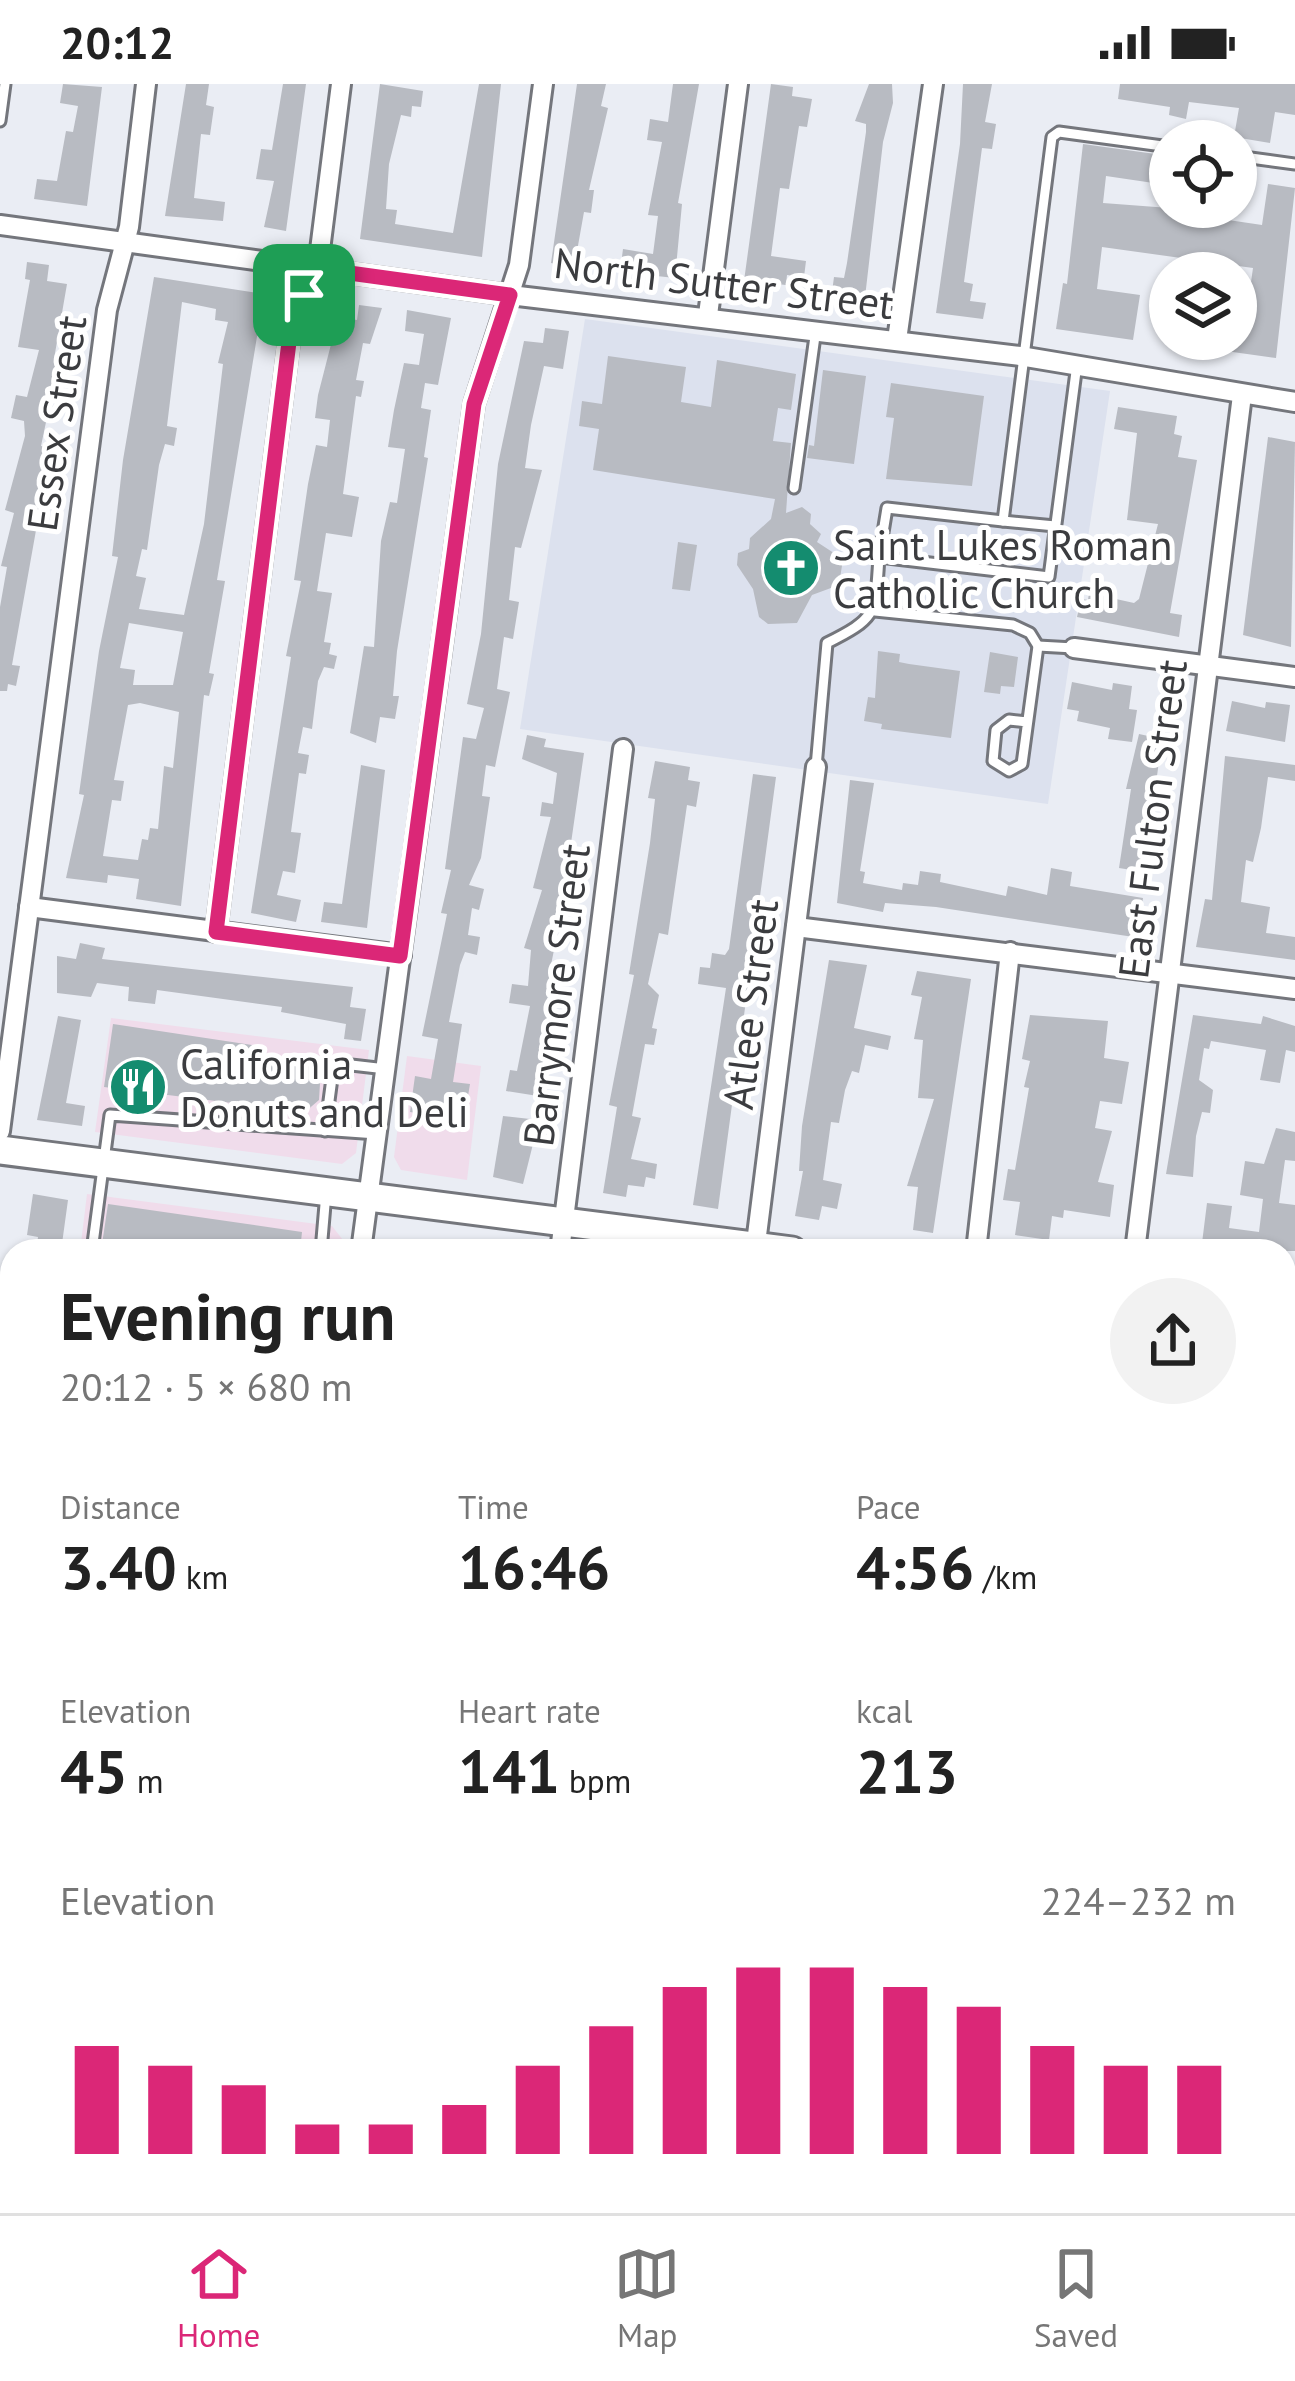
<!DOCTYPE html>
<html lang="en">
<head>
<meta charset="utf-8">
<style>
  :root { --surface:#fff; --page:#f2f2f2; --text:#222; --muted:#767676; --line:#e0e0e0; --accent:#db2777 }
  body { margin:0; font-family:"PT Sans",sans-serif; background:var(--page); color:var(--text); height:100vh; display:flex; flex-direction:column; font-size:45px; white-space:nowrap }
  * { box-sizing:border-box; margin:0 }
  p { font-size:39px; color:var(--muted) }
  .icon { flex:none; width:66px; height:66px; fill:none; stroke:currentColor; stroke-width:2; stroke-linecap:round; stroke-linejoin:round }
  .map { position:relative; flex:1; overflow:hidden }
  .details { position:absolute; left:0px; top:1155px; width:1296px; height:975px; display:flex; flex-direction:column; background:var(--surface); border-radius:36px 36px 0 0; box-shadow:0 3px 9px #0004 }
  .details>* { flex:none }
  .buttons { position:absolute; left:1149px; top:36px; display:grid; gap:24px }
  .buttons a { display:grid; place-items:center; width:108px; height:108px; border-radius:50%; background:var(--surface); box-shadow:0 3px 9px #0004; font-size:60px }
  .pin { position:absolute; display:grid; place-items:center; width:102px; height:102px; color:#fff; margin:-51px; border-radius:24px; box-shadow:0 6px 18px #0006 }
  .round { display:grid; place-items:center; flex:none; width:126px; height:126px; border-radius:63px; background:var(--page) }
  .overview { display:flex; align-items:center; justify-content:space-between; height:204px; padding:0 60px }
  h1 { font-size:66px; font-weight:800; line-height:90px }
  .metrics { display:grid; grid-template-columns:repeat(3,1fr); gap:18px; height:204px; padding:12px 60px }
  .metrics div { display:grid; align-content:center }
  .metrics b { font-size:60px; font-weight:800 }
  .metrics small { font-size:33px; font-weight:400 }
  .metrics p { font-size:33px }
  .chart { height:336px; padding:24px 60px }
  .chart p { display:flex; justify-content:space-between }
  .chart svg { width:100%; height:216px; margin-top:12px; stroke:var(--accent); stroke-width:6 }
  .status { display:flex; justify-content:space-between; align-items:center; height:84px; padding:0 60px; background:var(--surface); direction:ltr }
  .status svg { height:33px; fill:currentColor }
  .tab-bar { display:flex; justify-content:space-around; align-items:center; height:168px; border-top:3px solid var(--line); background:var(--surface); font-size:33px; color:var(--muted) }
  .tab-bar a { display:grid; justify-items:center; gap:6px }
  .tab-bar .selected { color:var(--accent) }
  .map>svg:first-child { display:block }
  .commercial { fill:#f0dceb }
  .built { fill:#dce1ee }
  .building { fill:#b8bbc2; fill-rule:evenodd }
  .lines { fill:none; stroke-linecap:round; stroke-linejoin:round }
  .lane-casing { stroke:#74767c; stroke-width:15 }
  .street-casing { stroke:#74767c; stroke-width:24 }
  .secondary-casing { stroke:#74767c; stroke-width:33 }
  .lane { stroke:#fff; stroke-width:9 }
  .street { stroke:#fff; stroke-width:18 }
  .secondary { stroke:#fff; stroke-width:27 }
  .route-casing { stroke:#fff; stroke-width:24 }
  .route { stroke:#db2777; stroke-width:15 }
  .labels { text-anchor:middle; dominant-baseline:central; stroke-width:10; stroke-linejoin:round; paint-order:stroke }
  .street-label { font-size:42px; fill:#3b3c3f; stroke:#fff }
  .poi-label { font-size:42px; fill:#3b3c3f; stroke:#fff; text-anchor:start }
</style>
</head>
<body>
<div class="status"><b>20:12</b><svg viewBox="0 0 49 12"><path d="M0 12V9h3v3zM5 12V6h3v6zM10 12V3h3v9zM15 12V0h3v12zM26 1h20v11H26zM47 4h2v5h-2z"/></svg></div>
<div class="map">
<svg width="1295" height="2129" viewBox="0 0 1295 2129">
  <rect width="100%" height="100%" fill="#eaedf4"/>
  <!-- commercial -->
  <g class="commercial">
    <polygon points="111,934 369,966 356,1069 342,1080 95,1048"/>
    <polygon points="407,972 481,982 467,1096 401,1086 394,1073"/>
    <polygon points="87,1110 332,1142 343,1156 342,1167 80,1167"/>
  </g>
  <!-- built -->
  <g class="built">
    <polygon points="585,235 1110,307 1048,720 520,645"/>
    <polygon points="1284,1378 1295,1379 1295,1947 1284,1945"/>
  </g>
  <!-- building -->
  <g class="building">
    <polygon points="63,0 102,3 87,122 34,115 37,95 57,97 66,47 73,48 78,22 60,19"/>
    <polygon points="186,0 209,0 206,21 214,23 210,51 201,50 194,114 225,118 223,137 165,132"/>
    <polygon points="283,0 306,0 286,147 264,143 274,97 256,95 261,65 272,66"/>
    <polygon points="380,0 423,7 421,23 412,22 411,33 401,31 389,80 386,125 397,126 395,140 453,149 479,0 501,0 482,173 360,155"/>
    <polygon points="577,0 606,0 601,22 608,24 589,106 594,106 591,129 584,128 574,184 551,179"/>
    <polygon points="673,0 699,0 678,119 682,120 675,194 620,188 623,165 653,170 658,132 648,131 662,58 647,56 650,35 668,38"/>
    <polygon points="771,0 793,3 792,12 812,15 807,43 799,42 789,105 780,104 771,172 806,177 804,193 787,191 786,201 768,199 767,208 746,206 744,197"/>
    <polygon points="869,0 892,0 893,19 883,58 864,222 840,219 841,209 832,208 834,193 844,194 847,179 866,48 866,40 855,37"/>
    <polygon points="963,0 992,0 985,38 996,40 992,65 982,64 964,198 973,200 970,217 986,219 983,235 936,229 960,60"/>
    <polygon points="1120,0 1295,0 1295,31 1275,28 1270,59 1234,53 1239,24 1189,18 1186,35 1169,31 1170,23 1118,15"/>
    <polygon points="1083,60 1170,72 1167,101 1106,92 1103,119 1209,127 1208,133 1262,141 1268,100 1295,104 1276,274 1197,263 1198,255 1236,255 1236,225 1247,226 1253,184 1102,163 1097,205 1140,211 1133,256 1056,245 1063,199 1067,200"/>
    <polygon points="27,178 49,181 47,197 67,200 54,275 59,276 41,362 47,363 38,406 43,407 12,581 20,582 16,602 8,600 7,607 0,607 0,523 7,483 1,482 14,429 5,426 25,352 24,337 11,334 16,311 27,313 39,266 18,263 30,196 25,195"/>
    <path d="M154,193L264,210L217,496L225,497L209,589L214,590L209,612L204,611L181,822L136,815L139,795L108,791L107,799L66,794L84,711L79,710L99,567L118,473L112,472L123,376ZM182,218L216,225L215,236L228,238L218,279L223,280L204,440L184,531L139,525L146,494L136,492L142,465L147,466L159,381L165,360L174,362L177,344L167,342ZM129,539L183,548L173,601H133L135,586L120,584ZM140,619L179,628L173,684L164,682L158,745L150,744L148,756L142,755L138,776L103,772L112,716L121,717L124,697L114,696L128,621Z"/>
    <polygon points="359,221 382,224 370,260 363,259 356,296 364,297 361,313 356,312 343,410 359,413 352,453 326,449 317,507 332,509 324,558 331,559 329,570 337,572 334,585 324,583 318,597 312,645 303,643 298,669 309,671 306,690 299,689 291,748 301,749 295,789 283,787 277,811 301,816 296,838 251,829 291,573 286,572 301,497 294,496 308,400 316,361 327,363 330,336 315,334 318,311 338,233 357,236"/>
    <polygon points="407,226 451,234 438,301 425,299 421,324 431,326 424,373 428,374 397,567 393,612 399,612 395,635 380,633 376,659 350,649 364,562 374,563 381,457 390,418 397,419 405,365 388,363 394,326 404,279 419,281 424,250 405,247"/>
    <polygon points="545,244 569,247 563,285 544,282 531,341 525,384 542,386 521,464 515,463 509,516 519,518 513,555 504,553 497,605 510,608 495,683 486,681 482,712 490,713 481,774 469,801 484,805 479,826 472,824 468,851 480,853 477,871 465,868 460,881 449,938 462,940 453,998 470,1000 464,1036 410,1028 415,992 431,995 438,955 422,952 447,830 441,829 451,786 445,785 463,653 476,655 484,624 467,620 481,550 498,380 524,257 543,259"/>
    <polygon points="608,272 686,283 681,318 711,323 717,276 796,290 791,326 778,324 773,357 791,359 786,429 802,423 811,430 810,440 821,450 817,458 843,475 839,501 812,511 797,539 768,540 759,533 753,505 737,481 738,469 749,465 750,454 771,435 775,415 593,386 599,345 579,342 582,317 602,320"/>
    <polygon points="823,286 866,292 854,380 807,374 809,361 814,362"/>
    <polygon points="891,299 984,312 972,402 886,395 894,334 886,333"/>
    <polygon points="1118,323 1177,332 1174,350 1182,352 1178,373 1197,376 1170,529 1182,531 1179,553 1077,533 1081,515 1088,516 1089,509 1134,519 1139,515 1158,440 1127,436 1137,349 1114,345"/>
    <polygon points="1268,353 1295,358 1291,563 1243,551"/>
    <polygon points="678,458 697,461 690,507 672,505"/>
    <polygon points="878,567 900,570 899,578 909,580 960,587 951,654 881,645 882,640 864,637 868,613 875,614"/>
    <polygon points="990,568 1018,573 1014,603 1001,602 1000,610 984,608"/>
    <polygon points="1072,598 1112,606 1113,599 1132,602 1129,625 1137,626 1132,658 1108,655 1110,644 1077,637 1079,627 1067,625"/>
    <polygon points="1232,617 1265,624 1266,618 1290,621 1285,658 1226,647"/>
    <polygon points="1139,650 1162,655 1144,788 1119,784 1131,705 1126,705"/>
    <polygon points="527,651 546,655 544,663 584,669 570,766 574,766 550,886 546,931 551,931 538,1012 506,1007 510,986 517,987 530,922 509,919 512,900 528,902 531,866 524,864 542,806 533,804 551,733 540,732 542,718 553,720 557,689 522,675"/>
    <polygon points="1225,672 1295,681 1295,697 1268,693 1261,744 1253,778 1246,776 1241,818 1270,823 1266,849 1295,853 1295,876 1196,863 1205,815 1212,816"/>
    <polygon points="655,677 690,683 688,696 700,698 696,723 687,721 668,851 659,849 648,900 659,911 652,944 657,945 654,961 645,960 632,1032 641,1034 631,1075 657,1080 655,1095 646,1093 644,1103 628,1101 626,1113 603,1109 617,1023 609,1021 634,891 629,890 650,759 655,715 648,714"/>
    <polygon points="361,681 385,686 367,844 321,838 324,818 342,820"/>
    <polygon points="753,690 776,693 718,1125 693,1121 726,904 698,900 700,883 710,884 712,869 725,871 729,865"/>
    <polygon points="850,696 874,699 860,787 865,788 863,799 902,806 903,799 918,801 920,787 941,790 940,798 1006,812 1008,802 1047,811 1051,784 1072,788 1070,802 1143,814 1141,827 1152,829 1147,855 936,823 885,819 883,828 837,819"/>
    <polygon points="80,859 105,864 102,875 353,903 350,923 366,925 361,957 344,955 346,940 281,928 282,923 157,906 155,920 128,917 129,903 97,899 91,913 57,909 57,872 76,875"/>
    <polygon points="829,876 867,881 854,944 891,952 888,966 865,961 859,989 852,987 845,1006 839,1039 831,1038 823,1096 842,1100 837,1125 822,1122 819,1136 795,1132 803,1087 799,1087 802,1042"/>
    <polygon points="917,887 971,895 933,1149 913,1146 918,1103 907,1102 934,1015 918,1014 923,956 914,955 922,913 911,911"/>
    <polygon points="1030,931 1108,937 1104,974 1129,978 1122,1020 1100,1017 1095,1044 1112,1047 1098,1098 1114,1101 1110,1133 1064,1126 1063,1134 1052,1132 1049,1156 1015,1151 1020,1118 1003,1116 1008,1085 1015,1086 1029,1004 1024,1003 1030,977 1022,975"/>
    <polygon points="1193,931 1261,940 1263,932 1295,942 1295,968 1286,966 1280,999 1260,996 1266,966 1211,957 1209,965 1204,964 1199,996 1213,1006 1210,1029 1202,1028 1196,1052 1193,1093 1166,1090"/>
    <polygon points="58,932 81,936 66,1019 85,1022 82,1042 37,1036"/>
    <polygon points="113,940 252,961 250,973 321,983 319,1016 305,1028 104,1003"/>
    <polygon points="503,1032 539,1036 523,1100 493,1093"/>
    <polygon points="1276,1044 1295,1048 1295,1077 1285,1076 1279,1119 1295,1121 1295,1167 1201,1167 1207,1119 1232,1122 1229,1144 1259,1148 1263,1115 1240,1111 1245,1077 1264,1080"/>
    <polygon points="33,1110 68,1116 61,1167 36,1167 38,1153 27,1151"/>
    <polygon points="108,1120 302,1148 300,1167 101,1167"/>
  </g>
  <g class="lines">
    <!-- lane casing -->
    <g class="lane-casing">
      <g id="lane">
        <polyline points="0,37 5,0"/>
        <polyline points="1236,72 1295,80"/>
        <polyline points="1236,110 1242,72"/>
        <polyline points="794,404 816,245"/>
        <polyline points="1003,437 1055,442"/>
        <polyline points="879,473 887,424 1003,437 1052,53 1059,48 1170,63"/>
        <polyline points="875,527 1013,541 1030,549 1038,562 1022,680 1009,687 993,677 996,646 1009,636 1027,638"/>
        <polyline points="1038,562 1074,564"/>
        <path d="M816,683L827,559C879,533 875,529 879,473L1049,493L1077,280"/>
        <polyline points="325,1047 334,979 386,985"/>
        <polyline points="92,1167 110,1031 377,1050"/>
        <polyline points="321,1167 326,1109"/>
        <polyline points="1284,1377 1295,1378"/>
      </g>
    </g>
    <!-- street casing -->
    <g class="street-casing">
      <g id="street">
        <polyline points="0,141 510,211 1020,272 1295,318"/>
        <polyline points="708,231 738,0"/>
        <polyline points="897,256 933,0"/>
        <polyline points="1074,564 1295,593"/>
        <polyline points="29,823 401,871"/>
        <polyline points="796,843 1295,905"/>
        <polyline points="216,848 289,258 320,166 341,0"/>
        <polyline points="0,1047 107,226 129,143 146,0"/>
        <polyline points="361,1167 474,320 519,181 543,0"/>
        <polyline points="560,1167 623,665"/>
        <polyline points="755,1167 816,683"/>
        <polyline points="976,1167 1010,868"/>
        <polyline points="1135,1167 1242,311"/>
        <polyline points="0,1314 12,1315"/>
        <polyline points="0,1902 12,1904"/>
        <polyline points="1284,2065 1295,2066"/>
        <polyline points="20,2129 31,2118"/>
        <polyline points="248,2129 250,2118"/>
        <polyline points="444,2129 446,2118"/>
        <polyline points="640,2129 641,2118"/>
        <polyline points="835,2129 837,2118"/>
        <polyline points="1044,2129 1046,2118"/>
        <polyline points="1294,2129 1295,2122"/>
      </g>
    </g>
    <!-- secondary casing -->
    <g class="secondary-casing">
      <g id="secondary">
        <polyline points="0,1066 792,1167"/>
        <polyline points="1284,1229 1295,1230"/>
      </g>
    </g>
    <!-- lane -->
    <use href="#lane" class="lane"/>
    <!-- street -->
    <use href="#street" class="street"/>
    <!-- secondary -->
    <use href="#secondary" class="secondary"/>
  </g>
  <g class="lines">
    <!-- route casing -->
    <g class="route-casing">
      <polygon id="route" points="313,184 510,211 474,320 400,872 216,848 289,258"/>
    </g>
    <!-- route -->
    <use href="#route" class="route"/>
  </g>
  <!-- icons -->
  <defs>
    <g id="church-disc" transform="scale(3)"><circle r="9.5" fill="#148c6f" stroke="#fff"/><path d="M-1.2-6h2.4v3.5h3.3v2.4h-3.3V6h-2.4V-.1h-3.3v-2.4h3.3Z" fill="#fff"/></g>
    <g id="restaurant-disc" transform="scale(3)"><circle r="9.5" fill="#148c6f" stroke="#fff"/><path d="M-5-6h1v4h1v-4h1v4h1v-4h1v5L-1.5 .5V6h-2V.5L-5-1ZM5-6V6H3V1.5H1.5Q1.5-4 5-6Z" fill="#fff"/></g>
  </defs>
  <g fill-rule="evenodd">
    <use href="#church-disc" x="791" y="484"/>
    <use href="#restaurant-disc" x="138" y="1003"/>
  </g>
  <g class="labels">
    <!-- street labels -->
    <g class="street-label">
      <text transform="translate(724 199) rotate(7)">North Sutter Street</text>
      <text transform="translate(56 339) rotate(-82)">Essex Street</text>
      <text transform="translate(1152 735) rotate(-83)">East Fulton Street</text>
      <text transform="translate(556 911) rotate(-83)">Barrymore Street</text>
      <text transform="translate(750 920) rotate(-83)">Atlee Street</text>
    </g>
    <!-- poi labels -->
    <g class="poi-label">
      <text x="833" y="460">Saint Lukes Roman<tspan x="833" dy="48">Catholic Church</tspan></text>
      <text x="180" y="979">California<tspan x="180" dy="48">Donuts and Deli</tspan></text>
    </g>
  </g>
</svg>
<div class="buttons">
<a><svg class="icon" aria-label="locate" viewBox="0 0 24 24"><circle cx="12" cy="12" r="6"/><path d="M12 2v4M12 18v4M2 12h4M18 12h4"/></svg></a>
<a><svg class="icon" aria-label="layers" viewBox="0 0 24 24"><path d="M12 4l9 5-9 5-9-5zM3 14l9 5 9-5"/></svg></a>
</div>
<div class="pin" style="left:304px;top:211px;background:#1e9e55"><svg class="icon" aria-label="arrive" viewBox="0 0 24 24"><path d="M6 21V4h12l-3 4 3 4H6"/></svg></div>
<section class="details">
<div class="overview"><div><h1>Evening run</h1><p>20:12 · 5 × 680 m</p></div><a class="round"><svg class="icon" aria-label="share" viewBox="0 0 24 24"><path d="M12 15V3M7 8l5-5 5 5M5 13v7h14v-7"/></svg></a></div>
<div class="metrics">
<div><p>Distance</p><b>3.40<small> km</small></b></div>
<div><p>Time</p><b>16:46</b></div>
<div><p>Pace</p><b>4:56<small> /km</small></b></div>
</div>
<div class="metrics">
<div><p>Elevation</p><b>45<small> m</small></b></div>
<div><p>Heart rate</p><b>141<small> bpm</small></b></div>
<div><p>kcal</p><b>213</b></div>
</div>
<div class="chart"><p><span>Elevation</span>224–232 m</p>
<svg viewBox="0 0 160 44" preserveAspectRatio="none"><path d="M5 44V22M15 44V26M25 44V30M35 44V38M45 44V38M55 44V34M65 44V26M75 44V18M85 44V10M95 44V6M105 44V6M115 44V10M125 44V14M135 44V22M145 44V26M155 44V26"/></svg>
</div>
</section>
</div>
<nav class="tab-bar">
<a class="selected"><svg class="icon" aria-label="home" viewBox="0 0 24 24"><path d="M3 11l9-7 9 7M6 9v11h12V9"/></svg>Home</a>
<a><svg class="icon" aria-label="map" viewBox="0 0 24 24"><path d="M3 6l6-2 6 2 6-2v14l-6 2-6-2-6 2zM9 4v14M15 6v14"/></svg>Map</a>
<a><svg class="icon" aria-label="saved" viewBox="0 0 24 24"><path d="M7 4h10v16l-5-4-5 4z"/></svg>Saved</a>
</nav>
</body>
</html>
